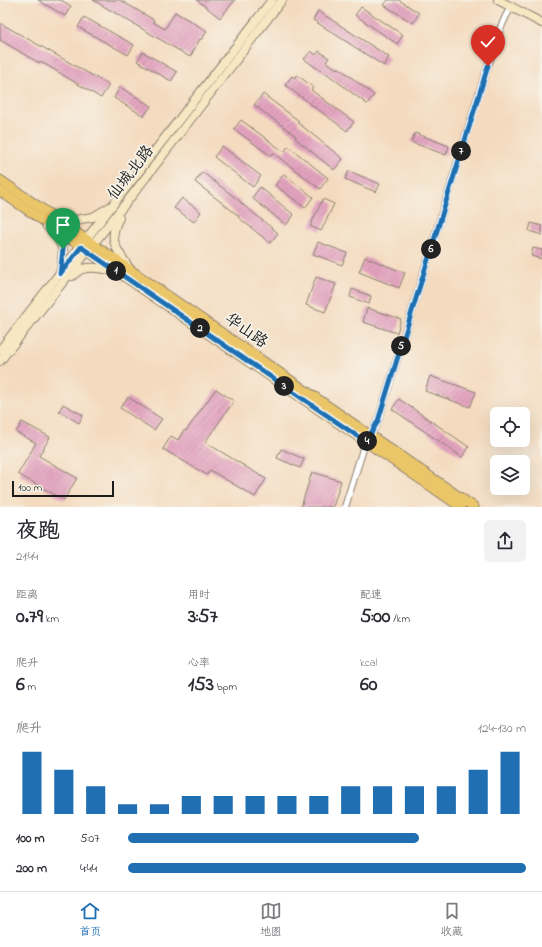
<!DOCTYPE html>
<html lang="zh">
<head>
<meta charset="utf-8">
<style>
  :root { --surface:#fff; --page:#f2f2f3; --text:#2b2b33; --muted:#7c7c81; --line:#e1e1e2; --accent:#1f6fb2 }
  body { margin:0; font-family:"Indie Flower","LXGW WenKai TC",sans-serif; background:var(--page); color:var(--text); height:100vh; display:flex; flex-direction:column; font-size:15px; white-space:nowrap }
  * { box-sizing:border-box; margin:0 }
  p { font-size:13px; color:var(--muted) }
  .icon { flex:none; width:22px; height:22px; fill:none; stroke:currentColor; stroke-width:2; stroke-linecap:round; stroke-linejoin:round }
  .map { position:relative; height:507px; overflow:hidden }
  .sheet { display:flex; flex-direction:column; background:var(--surface); flex:1 }
  .sheet>* { flex:none }
  .tools { position:absolute; left:490px; top:407px; display:grid; gap:8px }
  .tools a { display:grid; place-items:center; width:40px; height:40px; border-radius:6px; background:var(--surface); box-shadow:0 4px 16px #0002; font-size:20px }
  .scale { position:absolute; left:12px; bottom:10px; width:102px; box-sizing:border-box; padding-left:4px; border:2px solid #1c1c1c; border-top:0; font-size:11px; line-height:14px; white-space:nowrap; color:#1c1c1c; -webkit-text-stroke:3px #f7f3e8; paint-order:stroke }
  .pin { position:absolute; display:grid; place-items:center; width:34px; height:34px; color:#fff; margin:-41px -17px; border-radius:50% 50% 50% 0; rotate:-45deg; box-shadow:0 0 4px #0007 }
  .pin .icon { rotate:45deg }
  .km { position:absolute; width:20px; height:20px; margin:-10px; border-radius:50%; background:#222; color:#fff; font-size:11px; line-height:20px; text-align:center }
  .round { display:grid; place-items:center; flex:none; width:42px; height:42px; border-radius:6px; background:var(--page) }
  .headline { display:flex; align-items:center; justify-content:space-between; height:68px; padding:0 16px }
  h1 { font-size:22px; font-weight:700; line-height:30px }
  .figures { display:grid; grid-template-columns:repeat(3,1fr); gap:6px; height:68px; padding:4px 16px }
  .figures div { display:grid; align-content:center }
  .figures b { font-size:20px; font-weight:700 }
  .figures small { font-size:11px; font-weight:400 }
  .figures p { font-size:11px }
  .chart { height:112px; padding:8px 16px }
  .chart p { display:flex; justify-content:space-between }
  .chart svg { width:100%; height:72px; margin-top:4px; stroke:var(--accent); stroke-width:6 }
  ul { padding:0 16px; list-style:none; font-size:13px }
  li { display:grid; grid-template-columns:64px 48px 1fr; align-items:center; height:30px }
  li i { height:10px; border-radius:5px; background:var(--accent) }
  .dock { display:flex; justify-content:space-around; align-items:center; height:56px; border-top:1px solid var(--line); background:var(--surface); font-size:11px; color:var(--muted) }
  .dock a { display:grid; justify-items:center; gap:2px }
  .dock .active { color:var(--accent) }
  .map>svg:first-child { display:block }
  .building { fill:url(#building-hatch) }
  .lines { fill:none; stroke-linecap:round; stroke-linejoin:round }
  .street-casing { stroke:#887c6e; stroke-width:8 }
  .secondary-casing { stroke:#887c6e; stroke-width:10 }
  .primary-casing { stroke:#887c6e; stroke-width:11 }
  .street { stroke:#fff; stroke-width:6 }
  .secondary { stroke:#f7e8c3; stroke-width:8 }
  .primary { stroke:#ebc669; stroke-width:9 }
  .route-casing { stroke:#fff; stroke-width:8 }
  .route { stroke:#1f6fb2; stroke-width:5 }
  .labels { text-anchor:middle; dominant-baseline:central; stroke-width:3.5; stroke-linejoin:round; paint-order:stroke }
  .street-label { font-size:16px; fill:#1c1c1c; stroke:#f7f3e8 }
</style>
</head>
<body>
<div class="map">
<svg width="542" height="507" viewBox="0 0 542 507">
  <defs>
    <pattern id="building-hatch" width="6" height="6" patternUnits="userSpaceOnUse"><rect width="6" height="6" fill="#e3a3bf"/><path d="M-1 1l2-2M0 6l6-6M5 7l2-2" fill="none" stroke="#c28ca4"/></pattern>
  </defs>
  <rect width="100%" height="100%" fill="#f7f3e8"/>
  <filter id="ink" filterUnits="userSpaceOnUse"><feTurbulence type="fractalNoise" baseFrequency=".025" numOctaves="2"/><feDisplacementMap in="SourceGraphic" scale="8" xChannelSelector="R" yChannelSelector="G"/><feConvolveMatrix kernelMatrix="1 2 1 2 8 2 1 2 1" color-interpolation-filters="sRGB"/></filter>
  <filter id="wash" filterUnits="userSpaceOnUse"><feTurbulence type="fractalNoise" baseFrequency=".012" numOctaves="4" result="noise"/><feDisplacementMap in="SourceGraphic" scale="16" xChannelSelector="R" yChannelSelector="G"/><feGaussianBlur stdDeviation="0.9" result="paint"/><feColorMatrix in="noise" values="0 0 0 0 0 0 0 0 0 0 0 0 0 0 0 0 0 1.4 0 .05"/><feComposite in="paint" operator="in"/></filter>
  <g filter="url(#wash)">
    <rect width="100%" height="100%" fill="#f4dbbf"/>
    <g id="blocks">
      <!-- building -->
      <g class="building">
        <polygon points="38,0 61,0 71,6 65,16"/>
        <polygon points="93,0 120,0 154,20 153,22 165,29 175,12 207,31 202,39 200,39 190,57"/>
        <polygon points="197,0 235,0 220,18"/>
        <polygon points="388,0 399,0 419,13 413,23 384,5"/>
        <polygon points="361,7 403,35 397,44 355,15"/>
        <polygon points="318,11 389,57 384,66 313,20"/>
        <polygon points="84,17 134,45 128,55 78,27"/>
        <polygon points="0,23 109,85 101,98 40,61 39,63 0,40"/>
        <polygon points="311,51 316,55 319,51 329,58 326,62 337,69 338,67 374,95 367,104 326,73 325,74 304,59"/>
        <polygon points="143,52 177,72 171,81 137,61"/>
        <polygon points="297,75 313,87 311,90 354,122 347,131 285,85 292,76 295,78"/>
        <polygon points="120,87 151,106 144,116 114,98"/>
        <polygon points="263,94 299,121 297,122 343,159 334,170 295,138 296,136 254,105"/>
        <polygon points="241,120 284,152 288,146 328,178 320,189 273,153 271,156 234,129"/>
        <polygon points="415,133 449,146 446,155 411,142"/>
        <polygon points="222,146 261,176 253,187 214,157"/>
        <polygon points="349,171 380,184 376,192 345,179"/>
        <polygon points="202,172 241,202 241,203 278,233 270,243 238,217 239,216 195,182"/>
        <polygon points="284,174 313,197 305,208 275,185"/>
        <polygon points="260,187 294,215 286,225 252,198"/>
        <polygon points="182,198 201,212 194,222 174,208"/>
        <polygon points="323,199 334,204 321,231 310,226"/>
        <polygon points="531,223 542,226 542,235 529,231"/>
        <polygon points="318,242 347,253 342,265 313,254"/>
        <polygon points="533,248 542,250 542,259 531,256"/>
        <polygon points="365,257 405,273 399,288 359,272"/>
        <polygon points="316,277 336,284 325,312 306,305"/>
        <polygon points="352,289 371,296 369,304 350,297"/>
        <polygon points="367,308 401,319 397,333 363,322"/>
        <polygon points="430,376 476,392 470,407 425,391"/>
        <polygon points="216,389 234,401 205,442 266,479 255,497 210,470 207,475 163,449 171,436 178,440 184,430 186,431"/>
        <polygon points="128,397 162,419 154,430 120,408"/>
        <polygon points="399,399 469,447 462,457 392,409"/>
        <polygon points="63,404 83,415 79,423 59,411"/>
        <polygon points="22,422 50,437 39,456 77,478 64,500 18,474 36,443 16,432"/>
        <polygon points="281,449 304,459 300,468 277,458"/>
        <polygon points="312,472 341,481 333,507 301,507"/>
      </g>
    </g>
  </g>
  <g filter="url(#ink)">
    <use href="#blocks" fill-opacity="0" stroke="#887c6e" stroke-width="1"/>
    <g class="lines">
      <!-- street casing -->
      <g class="street-casing">
        <polyline id="street" points="345,507 363,449 378,421 476,103 500,29 506,16 511,7"/>
      </g>
      <!-- secondary casing -->
      <g class="secondary-casing">
        <g id="secondary">
          <polyline points="498,0 542,23"/>
          <polyline points="55,217 75,220 93,217 110,207"/>
          <path d="M119,218C107,239 117,250 129,268"/>
          <polyline points="46,225 56,236 63,249 61,272"/>
          <path d="M72,276C75,274 79,270 82,269C94,266 106,269 117,272"/>
          <polyline points="0,350 272,0"/>
          <polyline points="0,361 133,194 282,0"/>
        </g>
      </g>
      <!-- primary casing -->
      <g class="primary-casing">
        <g id="primary">
          <polyline points="0,180 474,507"/>
          <polyline points="0,191 461,507"/>
        </g>
      </g>
      <!-- street -->
      <use href="#street" class="street"/>
      <!-- secondary -->
      <use href="#secondary" class="secondary"/>
      <!-- primary -->
      <use href="#primary" class="primary"/>
    </g>
  </g>
  <g class="lines" filter="url(#ink)">
    <!-- route casing -->
    <g class="route-casing">
      <polyline id="route" points="63,249 60,274 81,247 366,442 378,421 488,66"/>
    </g>
    <!-- route -->
    <use href="#route" class="route"/>
  </g>
  <g class="labels">
    <!-- street labels -->
    <g class="street-label">
      <text transform="translate(131 173) rotate(-52)">仙城北路</text>
      <text transform="translate(246 331) rotate(35)">华山路</text>
    </g>
  </g>
</svg>
<div class="tools">
<a><svg class="icon" aria-label="locate" viewBox="0 0 24 24"><circle cx="12" cy="12" r="6"/><path d="M12 2v4M12 18v4M2 12h4M18 12h4"/></svg></a>
<a><svg class="icon" aria-label="layers" viewBox="0 0 24 24"><path d="M12 4l9 5-9 5-9-5zM3 14l9 5 9-5"/></svg></a>
</div>
<div class="scale">100 m</div>
<div class="pin" style="left:63px;top:249px;background:#1e9e55"><svg class="icon" aria-label="arrive" viewBox="0 0 24 24"><path d="M6 21V4h12l-3 4 3 4H6"/></svg></div>
<div class="pin" style="left:488px;top:66px;background:#d93025"><svg class="icon" aria-label="check" viewBox="0 0 24 24"><path d="M5 12l5 5 9-10"/></svg></div>
<b class="km" style="left:116px;top:271px">1</b>
<b class="km" style="left:200px;top:328px">2</b>
<b class="km" style="left:284px;top:386px">3</b>
<b class="km" style="left:367px;top:441px">4</b>
<b class="km" style="left:401px;top:346px">5</b>
<b class="km" style="left:431px;top:249px">6</b>
<b class="km" style="left:461px;top:151px">7</b>
</div>
<section class="sheet">
<div class="headline"><div><h1>夜跑</h1><p>21:44</p></div><a class="round"><svg class="icon" aria-label="share" viewBox="0 0 24 24"><path d="M12 15V3M7 8l5-5 5 5M5 13v7h14v-7"/></svg></a></div>
<div class="figures">
<div><p>距离</p><b>0.79<small> km</small></b></div>
<div><p>用时</p><b>3:57</b></div>
<div><p>配速</p><b>5:00<small> /km</small></b></div>
</div>
<div class="figures">
<div><p>爬升</p><b>6<small> m</small></b></div>
<div><p>心率</p><b>153<small> bpm</small></b></div>
<div><p>kcal</p><b>60</b></div>
</div>
<div class="chart"><p><span>爬升</span>124–130 m</p>
<svg viewBox="0 0 160 44" preserveAspectRatio="none"><path d="M5 44V6M15 44V17M25 44V27M35 44V38M45 44V38M55 44V33M65 44V33M75 44V33M85 44V33M95 44V33M105 44V27M115 44V27M125 44V27M135 44V27M145 44V17M155 44V6"/></svg>
</div>
<ul>
<li><b>100 m</b>5:07<i style="width:73%"></i></li>
<li><b>200 m</b>4:44<i style="width:100%"></i></li>
</ul>
</section>
<nav class="dock">
<a class="active"><svg class="icon" aria-label="home" viewBox="0 0 24 24"><path d="M3 11l9-7 9 7M6 9v11h12V9"/></svg>首页</a>
<a><svg class="icon" aria-label="map" viewBox="0 0 24 24"><path d="M3 6l6-2 6 2 6-2v14l-6 2-6-2-6 2zM9 4v14M15 6v14"/></svg>地图</a>
<a><svg class="icon" aria-label="saved" viewBox="0 0 24 24"><path d="M7 4h10v16l-5-4-5 4z"/></svg>收藏</a>
</nav>
</body>
</html>
